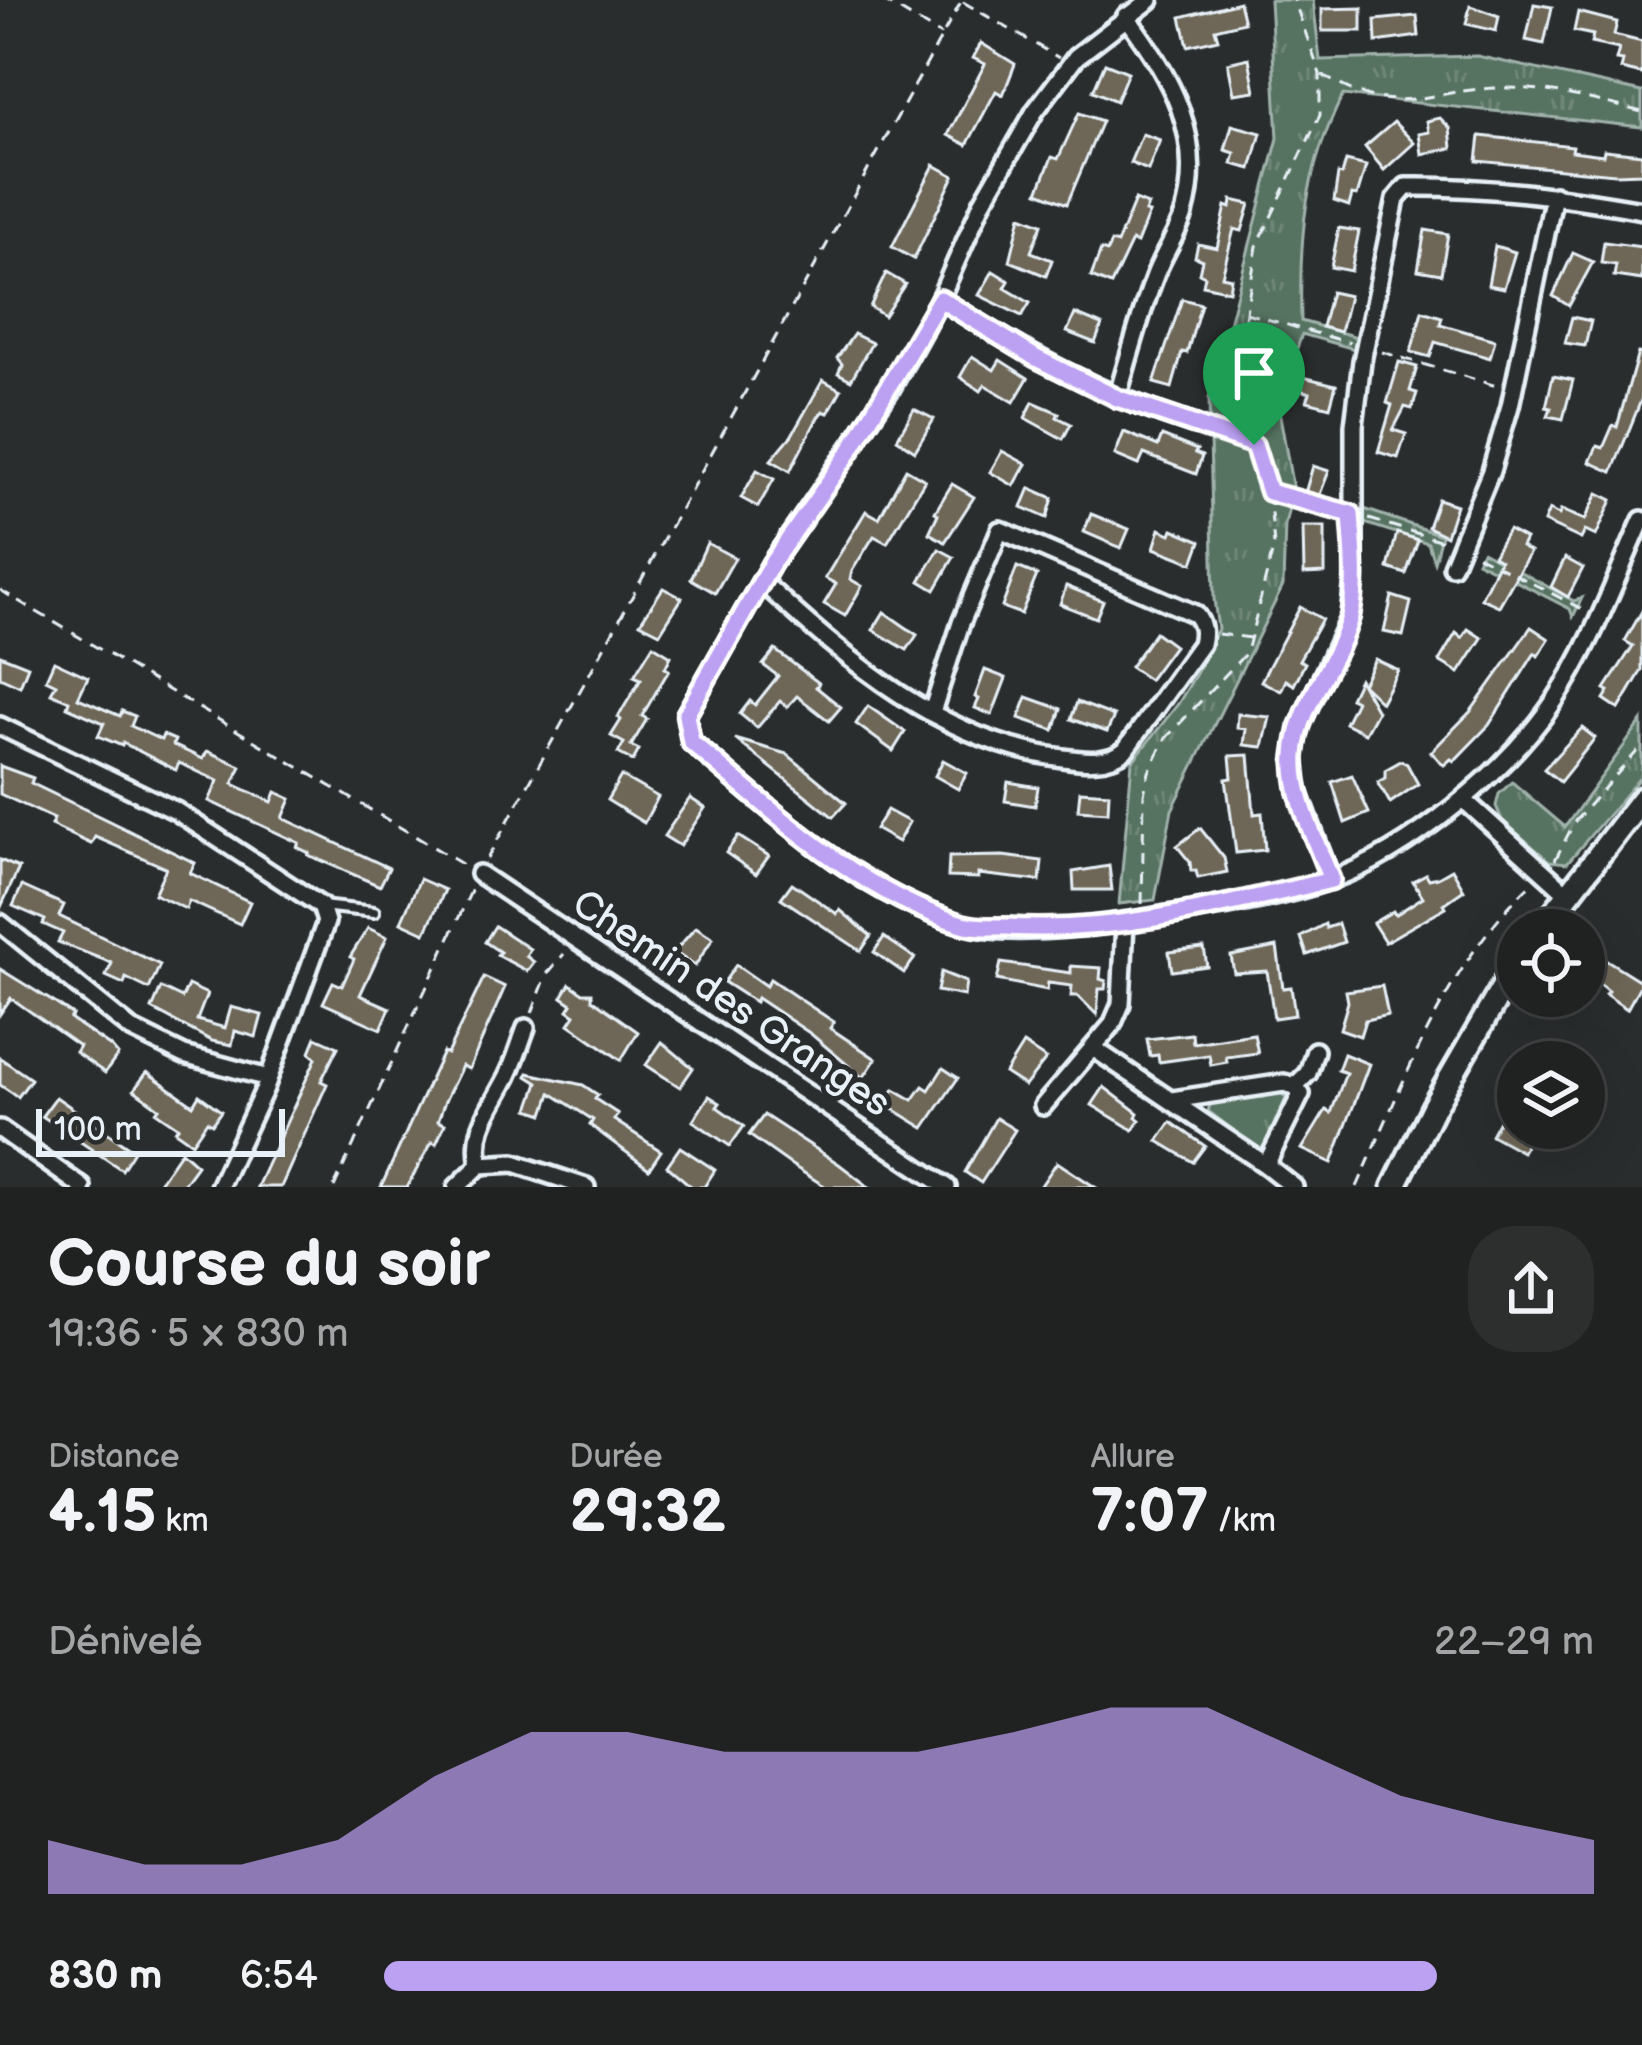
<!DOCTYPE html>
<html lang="fr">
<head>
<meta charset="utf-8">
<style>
  :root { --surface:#202222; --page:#2d2f2f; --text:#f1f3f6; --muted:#a2a4a5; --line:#3d3f40; --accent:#bca0f2 }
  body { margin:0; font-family:"Balsamiq Sans",sans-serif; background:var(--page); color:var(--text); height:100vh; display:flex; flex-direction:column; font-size:45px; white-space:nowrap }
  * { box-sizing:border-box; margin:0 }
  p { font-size:39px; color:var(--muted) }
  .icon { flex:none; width:66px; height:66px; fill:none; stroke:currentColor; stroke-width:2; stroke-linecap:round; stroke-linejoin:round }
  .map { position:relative; height:1187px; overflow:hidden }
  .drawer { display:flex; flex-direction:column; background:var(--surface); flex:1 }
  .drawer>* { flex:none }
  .fabs { position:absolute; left:1497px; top:909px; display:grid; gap:24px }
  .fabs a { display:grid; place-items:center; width:108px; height:108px; border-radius:50%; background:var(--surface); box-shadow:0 12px 48px #0002,0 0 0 3px var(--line); font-size:60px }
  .scale { position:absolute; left:36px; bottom:30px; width:249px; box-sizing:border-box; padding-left:12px; border:6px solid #e8f1f8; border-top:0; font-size:33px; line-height:42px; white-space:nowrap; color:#e8f1f8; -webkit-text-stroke:9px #2a2d2e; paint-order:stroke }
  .pin { position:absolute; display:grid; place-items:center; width:102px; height:102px; color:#fff; margin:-123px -51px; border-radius:50% 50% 50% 0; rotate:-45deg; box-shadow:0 0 12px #0007 }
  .pin .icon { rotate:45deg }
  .round { display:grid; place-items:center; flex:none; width:126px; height:126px; border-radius:48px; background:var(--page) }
  .headline { display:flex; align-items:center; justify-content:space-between; height:204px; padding:0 48px }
  h1 { font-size:66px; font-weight:700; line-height:90px }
  .metrics { display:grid; grid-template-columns:repeat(3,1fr); gap:18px; height:204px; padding:12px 48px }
  .metrics div { display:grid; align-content:center }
  .metrics b { font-size:60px; font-weight:700 }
  .metrics small { font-size:33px; font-weight:400 }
  .metrics p { font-size:33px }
  .chart { height:336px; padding:24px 48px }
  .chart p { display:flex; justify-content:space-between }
  .chart svg { width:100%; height:216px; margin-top:12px; fill:var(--accent); opacity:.7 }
  ul { padding:0 48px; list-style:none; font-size:39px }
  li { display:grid; grid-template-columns:192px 144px 1fr; align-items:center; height:90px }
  li i { height:30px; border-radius:15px; background:var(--accent) }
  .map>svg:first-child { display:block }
  .grass { fill:url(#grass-tufts); stroke:#a0b2ac; stroke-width:3 }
  .building { fill:#6e6656; stroke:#e8f1f8; stroke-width:3 }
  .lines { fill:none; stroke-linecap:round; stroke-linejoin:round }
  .lane-casing { stroke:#e8f1f8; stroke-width:16 }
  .street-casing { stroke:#e8f1f8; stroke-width:24 }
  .secondary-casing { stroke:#e8f1f8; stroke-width:30 }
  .path { stroke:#e8f1f8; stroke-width:3; stroke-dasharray:12 9; stroke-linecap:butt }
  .lane { stroke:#2a2d2e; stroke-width:8 }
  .street { stroke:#2a2d2e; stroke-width:15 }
  .secondary { stroke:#2a2d2e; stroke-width:21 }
  .route-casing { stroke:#fff; stroke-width:24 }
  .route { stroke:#bca0f2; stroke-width:15 }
  .labels { text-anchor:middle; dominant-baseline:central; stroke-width:10; stroke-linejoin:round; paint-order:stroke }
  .street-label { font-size:39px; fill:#e8f1f8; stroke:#2a2d2e }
</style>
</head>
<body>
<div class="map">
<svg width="1642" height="1187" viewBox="0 0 1642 1187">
  <defs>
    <pattern id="grass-tufts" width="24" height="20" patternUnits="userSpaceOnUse" patternTransform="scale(3)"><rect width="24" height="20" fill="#577260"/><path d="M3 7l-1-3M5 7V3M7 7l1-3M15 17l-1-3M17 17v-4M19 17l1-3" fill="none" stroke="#6f8778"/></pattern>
  </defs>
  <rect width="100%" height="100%" fill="#2a2d2e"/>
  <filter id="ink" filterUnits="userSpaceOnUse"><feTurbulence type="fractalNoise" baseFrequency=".00833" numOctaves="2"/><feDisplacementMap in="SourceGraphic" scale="24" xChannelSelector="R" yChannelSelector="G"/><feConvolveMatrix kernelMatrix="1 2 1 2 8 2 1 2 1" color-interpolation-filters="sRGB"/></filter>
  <g filter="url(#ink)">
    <!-- grass -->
    <g class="grass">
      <path d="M1270,0H1313L1320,60L1477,56L1642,92V127L1343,95C1304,171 1299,236 1301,321L1357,337L1354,349L1302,334L1278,404L1293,489L1344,505L1345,518L1290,504L1285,524L1283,586L1172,810L1155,900L1119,904L1132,762L1178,704L1197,672L1218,629L1214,599L1209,399L1278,138Z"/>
      <polygon points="1364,509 1441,535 1434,562 1428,543 1364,523"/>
      <polygon points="1482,551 1574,601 1582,598 1573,617 1570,609 1477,561"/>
      <polygon points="1642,721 1642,775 1567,863 1549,861 1502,820 1496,806 1499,794 1512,782 1565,827"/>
      <polygon points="1277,1089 1286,1098 1264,1148 1258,1149 1208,1111 1212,1099"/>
    </g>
    <!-- building -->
    <g class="building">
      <polygon points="1239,2 1244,22 1215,29 1218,39 1188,46 1181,17"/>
      <polygon points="1534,4 1552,7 1544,44 1526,40"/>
      <polygon points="1470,6 1499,16 1496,31 1466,24"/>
      <polygon points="1362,8 1362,31 1322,31 1322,9"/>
      <polygon points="1578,12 1617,22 1614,35 1642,42 1642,74 1621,69 1623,61 1616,60 1619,49 1591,43 1593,35 1574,31"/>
      <polygon points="1417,16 1419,36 1376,42 1375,20"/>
      <polygon points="981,43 1015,64 1003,95 996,91 967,145 948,135 985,64 973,58"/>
      <polygon points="1249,58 1255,91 1234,94 1228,63"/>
      <polygon points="1105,63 1128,72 1116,101 1093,91"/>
      <polygon points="1079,113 1102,121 1067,204 1038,192 1052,157 1058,159"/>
      <polygon points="1440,118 1450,128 1452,148 1422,154 1419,134 1429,132 1427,121"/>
      <polygon points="1394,122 1414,143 1384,170 1365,147"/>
      <polygon points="1232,125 1261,133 1251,169 1232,164 1235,153 1225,150"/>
      <polygon points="1142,134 1160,140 1148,170 1130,163"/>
      <polygon points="1480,136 1573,146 1572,151 1603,155 1604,150 1642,154 1642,173 1615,174 1477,161"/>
      <polygon points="1346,161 1366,166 1357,196 1352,195 1349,206 1334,201 1338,174 1342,175"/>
      <polygon points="934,165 954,176 914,259 892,247"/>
      <polygon points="1135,200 1148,205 1145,212 1149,213 1137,243 1132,241 1111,285 1091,277 1101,250 1107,252 1111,242 1117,244"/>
      <polygon points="1232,200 1250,204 1242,231 1234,229 1222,276 1231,278 1229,291 1203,285 1205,276 1199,273 1202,260 1195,257 1198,244 1217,248 1226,206 1231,208"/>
      <polygon points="1021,216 1042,224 1031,252 1052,260 1046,276 1010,261"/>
      <polygon points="1339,228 1359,231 1351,271 1331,267"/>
      <polygon points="1425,230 1448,234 1441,274 1418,270"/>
      <polygon points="1604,242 1642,247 1642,280 1614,276 1616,265 1601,263"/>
      <polygon points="1495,246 1515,252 1504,288 1488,285"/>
      <polygon points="1573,253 1593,262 1569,306 1553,296"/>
      <polygon points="993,271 1009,281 1005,288 1030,303 1022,316 979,295"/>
      <polygon points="886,273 905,284 884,316 870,307"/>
      <polygon points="1331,292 1349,296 1340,332 1322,327"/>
      <polygon points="1182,299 1201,304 1187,353 1182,352 1172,388 1154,383"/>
      <polygon points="1422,311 1442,317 1440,324 1495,340 1490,358 1435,342 1430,357 1411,352"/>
      <polygon points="1075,314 1102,325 1095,343 1067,332"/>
      <polygon points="1572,317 1591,321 1585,346 1565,343"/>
      <polygon points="854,334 872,343 851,380 838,373 842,364 837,358"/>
      <polygon points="1638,353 1642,354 1642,398 1612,472 1590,462 1597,446 1603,448 1613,425 1617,427"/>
      <polygon points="972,356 994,370 1000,360 1028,378 1014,402 985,385 981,391 960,377"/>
      <polygon points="1399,362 1417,367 1410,391 1417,393 1412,409 1405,407 1393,430 1406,434 1398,458 1378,452 1392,405 1387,403"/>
      <polygon points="1553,376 1573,380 1563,419 1548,416 1551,408 1546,407"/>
      <polygon points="1303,377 1336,385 1330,407 1307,401 1310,393 1300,390"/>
      <polygon points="823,380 841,390 828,413 823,411 818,417 790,471 771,460 792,435"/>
      <polygon points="1033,402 1059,413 1057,417 1071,424 1063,439 1025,418"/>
      <polygon points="914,409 934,419 915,451 897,439"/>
      <polygon points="1124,432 1158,446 1162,436 1197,450 1195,453 1202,456 1196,474 1144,454 1139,465 1115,455"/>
      <polygon points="1002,451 1026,464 1014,486 990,472"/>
      <polygon points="1313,466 1329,471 1319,497 1305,493"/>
      <polygon points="906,469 925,480 887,543 874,536 852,571 850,579 862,586 845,616 824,604 836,584 825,578 866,511 879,518"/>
      <polygon points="757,470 774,479 758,507 741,498"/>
      <polygon points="952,484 974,497 945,542 929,533 938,514 935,512"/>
      <polygon points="1030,488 1053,498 1047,518 1022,507"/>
      <polygon points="1598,493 1612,500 1596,536 1585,531 1581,539 1544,522 1549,510 1559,515 1561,510 1585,520"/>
      <polygon points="1438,499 1456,505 1446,536 1428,527"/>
      <polygon points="1091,514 1129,529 1121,548 1084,532"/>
      <polygon points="1303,527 1325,527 1325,573 1304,574"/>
      <polygon points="1160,529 1171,534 1173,529 1201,541 1193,563 1154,548"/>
      <polygon points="1508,530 1525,539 1521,547 1530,552 1499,606 1481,598 1500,560 1493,556"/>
      <polygon points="1397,533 1418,540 1406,574 1388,568"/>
      <polygon points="707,543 735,558 715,593 691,579"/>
      <polygon points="939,549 954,557 935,590 920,581"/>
      <polygon points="1565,558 1583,568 1568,597 1551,587"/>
      <polygon points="1017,567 1037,575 1021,614 1002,607"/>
      <polygon points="1066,586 1103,601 1096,618 1060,604"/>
      <polygon points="663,588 682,598 660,633 640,623"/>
      <polygon points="1392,596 1411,602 1403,636 1384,632"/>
      <polygon points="1300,607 1322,619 1299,660 1305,663 1294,685 1286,680 1281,691 1261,681"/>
      <polygon points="1642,611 1642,670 1619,709 1604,699 1609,691 1605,689 1633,646 1625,641"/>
      <polygon points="884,612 917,635 907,650 873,630"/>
      <polygon points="1531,627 1549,639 1538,656 1535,653 1489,725 1454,761 1451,759 1444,765 1431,752 1471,711"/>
      <polygon points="1468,629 1482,638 1459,673 1439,661 1456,633 1462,638"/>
      <polygon points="1155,632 1174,646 1149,680 1130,667"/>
      <polygon points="653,645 671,656 665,668 669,670 642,716 647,719 631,746 639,750 633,761 618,753 624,743 611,736 621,720 618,717 641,679 634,676"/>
      <polygon points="775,650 819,683 816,687 841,707 829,721 797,696 787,707 780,701 757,728 740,714 750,701 755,705 778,676 763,665"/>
      <polygon points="0,655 28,666 20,686 0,677"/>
      <polygon points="1375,659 1398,670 1381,702 1362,684"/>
      <polygon points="54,661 88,677 78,698 120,716 122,711 135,716 131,726 161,740 163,735 175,740 173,745 203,759 207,751 241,766 233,784 272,802 276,792 291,799 283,818 389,868 380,886 308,855 309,853 297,847 299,843 209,801 218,781 179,763 176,770 123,743 122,746 98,736 104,723 67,707 69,701 51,693 56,684 46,679"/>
      <polygon points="985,670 1006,678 992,715 975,708 979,699 975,697"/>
      <polygon points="1359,679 1377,711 1365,733 1345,723 1356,701 1350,698"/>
      <polygon points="1027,697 1061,709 1054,730 1019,718"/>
      <polygon points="1077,702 1114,716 1107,732 1071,719"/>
      <polygon points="868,706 905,732 893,751 856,724"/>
      <polygon points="1238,714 1270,717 1263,747 1244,745 1246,729 1237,728"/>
      <polygon points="1582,728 1595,738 1560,782 1544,769"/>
      <polygon points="735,739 787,754 846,803 833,817"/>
      <polygon points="1249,755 1254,814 1262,813 1265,850 1236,853 1226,779 1232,778 1230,756"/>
      <polygon points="943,760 967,773 958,789 935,776"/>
      <polygon points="1401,761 1407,764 1418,784 1390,803 1378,782 1385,778 1385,770"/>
      <polygon points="0,766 33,778 31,783 195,863 190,873 250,902 240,924 189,901 186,909 154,894 166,868 95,837 91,844 51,825 54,819 0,794"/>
      <polygon points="1352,775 1369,813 1345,823 1332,782"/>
      <polygon points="621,776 658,797 644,823 607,800"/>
      <polygon points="1008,782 1038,787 1035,806 1005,801"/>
      <polygon points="1080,791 1109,793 1108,812 1078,810"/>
      <polygon points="690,798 705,808 680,846 664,836"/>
      <polygon points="887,810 909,822 898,842 875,829"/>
      <polygon points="1200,828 1224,858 1227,872 1198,878 1196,871 1191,871 1190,862 1177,846"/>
      <polygon points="738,836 769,856 756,874 726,853"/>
      <polygon points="1003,856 1042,861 1040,881 978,874 978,878 948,877 949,857"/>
      <polygon points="0,860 19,868 0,909"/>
      <polygon points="1109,866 1112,890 1074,890 1073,872"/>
      <polygon points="1452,869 1464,890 1444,904 1446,907 1385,942 1373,923 1393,911 1395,915 1423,897 1413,881 1426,874 1429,879 1438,877"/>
      <polygon points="420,879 445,890 425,933 401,922"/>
      <polygon points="792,883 837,914 840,910 871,936 861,951 781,898"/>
      <polygon points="22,886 64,905 59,916 160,965 149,989 126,978 124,984 106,976 112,963 58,942 63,933 43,924 45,920 13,906"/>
      <polygon points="1325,924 1326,928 1338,924 1344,942 1307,955 1301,937"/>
      <polygon points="495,926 530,949 526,956 534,962 527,971 497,955 500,952 485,942"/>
      <polygon points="696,927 713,938 695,966 674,952"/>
      <polygon points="368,928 387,937 360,995 390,1008 381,1029 323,1003 333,982 342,986 354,959 350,957"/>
      <polygon points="884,937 915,958 904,973 874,952"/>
      <polygon points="1277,947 1283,988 1291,987 1295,1015 1274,1018 1267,971 1234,973 1231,956"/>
      <polygon points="1204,948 1207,966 1172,971 1169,952"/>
      <polygon points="1605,959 1642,982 1627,1009 1605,994 1608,991 1593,979"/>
      <polygon points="1001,963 1071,973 1071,966 1101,968 1100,979 1106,981 1105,989 1099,989 1097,1015 1078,996 1071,996 1072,986 1048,983 1047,990 997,980"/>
      <polygon points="736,965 766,986 770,979 801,1000 834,1022 830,1028 876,1059 863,1078 811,1034 757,998 755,1002 724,982"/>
      <polygon points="0,969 55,1003 73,1015 70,1019 111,1047 118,1055 105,1073 75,1052 79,1046 11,998 0,1014"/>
      <polygon points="941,972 966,982 964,996 937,991"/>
      <polygon points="484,977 505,987 469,1069 462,1066 445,1101 438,1121 445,1124 436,1144 432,1142 407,1187 381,1187 443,1052 447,1054"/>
      <polygon points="570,984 583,993 592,993 592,999 638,1032 621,1060 569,1024 575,1015 568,1010 572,1004 562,997"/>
      <polygon points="188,985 207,994 197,1020 225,1028 231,1007 262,1015 256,1037 235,1031 232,1045 212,1041 152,1009 161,988 182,998"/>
      <polygon points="1382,986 1388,1015 1365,1020 1360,1036 1340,1029 1348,1002 1346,991"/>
      <polygon points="1192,1034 1193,1043 1254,1034 1258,1053 1226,1057 1227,1062 1211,1065 1209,1055 1159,1062 1158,1055 1150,1056 1147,1039"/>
      <polygon points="316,1037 338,1047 321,1081 327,1084 281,1187 257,1187 316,1058 310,1052"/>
      <polygon points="662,1042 693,1068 680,1087 646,1065"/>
      <polygon points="1023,1044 1046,1059 1025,1086 1005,1073"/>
      <polygon points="1344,1054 1369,1064 1332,1163 1302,1149 1326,1110 1331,1113 1346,1073 1338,1070"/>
      <polygon points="0,1058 31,1079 18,1097 0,1085"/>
      <polygon points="943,1068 958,1078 924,1128 885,1104 894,1089 913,1100 923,1086 929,1090"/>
      <polygon points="147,1072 193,1105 199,1095 221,1111 212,1124 207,1121 192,1143 175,1131 178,1127 156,1112 159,1108 134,1090"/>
      <polygon points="528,1073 583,1085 598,1095 595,1099 618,1114 614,1120 661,1151 649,1169 590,1125 593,1120 551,1093 544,1114 529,1109 538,1083 527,1076"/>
      <polygon points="1104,1087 1138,1113 1136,1117 1140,1120 1133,1130 1092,1105"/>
      <polygon points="709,1096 720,1103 717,1107 744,1126 730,1146 693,1121"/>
      <polygon points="56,1097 134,1151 122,1170 42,1116"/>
      <polygon points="764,1115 839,1164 869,1187 826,1187 790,1164 749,1135"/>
      <polygon points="996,1118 1015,1130 981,1183 965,1172"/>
      <polygon points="1499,1120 1514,1128 1535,1128 1522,1152 1491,1135"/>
      <polygon points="1171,1122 1205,1146 1193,1162 1158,1141"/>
      <polygon points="680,1147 715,1170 704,1187 692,1187 667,1166"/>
      <polygon points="181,1151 197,1165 181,1187 156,1187"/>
      <polygon points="1057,1162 1095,1187 1040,1187"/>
    </g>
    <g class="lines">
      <!-- lane casing -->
      <g class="lane-casing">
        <polyline id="lane" points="322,906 374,912"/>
      </g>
      <!-- street casing -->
      <g class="street-casing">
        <g id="street">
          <path d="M1150,0L1076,57L1035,111L982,203L938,303L891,388L772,563L686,715L691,742C772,810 857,893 961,924C1009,938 1111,925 1161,916C1217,907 1277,899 1330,880C1410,852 1508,770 1555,700C1591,646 1615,580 1642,520"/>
          <path d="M940,299C1021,351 1102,396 1195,425"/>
          <path d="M1117,398C1129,357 1140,314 1156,273C1164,253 1177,234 1184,214C1206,137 1170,75 1126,16"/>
          <polyline points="1452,566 1491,471 1510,406 1554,195"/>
          <path d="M762,582C848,661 943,743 1063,758C1084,761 1108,764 1125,750L1201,644C1204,632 1203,624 1195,614L1000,530L961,623L932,712"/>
          <polyline points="0,726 176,811 321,906 326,922 265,1088 219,1187"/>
          <polyline points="1464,800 1568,894"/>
          <polyline points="479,874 947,1187"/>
          <path d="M1331,880L1298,791L1294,758L1299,728L1350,616L1354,578V425L1362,361L1396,199L1406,187C1486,186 1563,196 1642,210"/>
          <polyline points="0,923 131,1029 184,1055 268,1078"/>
          <polyline points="1093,1048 1266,1165 1301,1094 1295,1086 1284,1083 1172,1100"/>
          <polyline points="1295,1086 1308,1073 1315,1051"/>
          <polyline points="1043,1106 1112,1025 1121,1004 1125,922"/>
          <polyline points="0,1129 82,1187"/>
          <polyline points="480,1165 514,1163 586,1187"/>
          <polyline points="1266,1165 1294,1187"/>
          <path d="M457,1187L480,1165C473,1130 488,1113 504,1083C514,1066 519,1046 526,1028"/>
        </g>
      </g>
      <!-- secondary casing -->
      <g class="secondary-casing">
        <g id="secondary">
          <polyline points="1541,930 1642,799"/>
          <polyline points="1394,1187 1434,1106 1518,961"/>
        </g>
      </g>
      <!-- path -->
      <g class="path">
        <polyline points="882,0 941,35"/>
        <polyline points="963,2 1059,58"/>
        <path d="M1322,75C1400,122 1425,88 1503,88C1549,87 1598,101 1642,112"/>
        <polyline points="1246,313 1350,343"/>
        <polyline points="1382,352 1500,387"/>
        <polyline points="1210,430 1252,444"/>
        <polyline points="1271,493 1337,509"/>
        <polyline points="1369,519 1446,542"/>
        <polyline points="1477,555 1586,611"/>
        <polyline points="0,590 467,867"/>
        <polyline points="1218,634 1250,638"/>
        <polyline points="487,859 962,0"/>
        <polyline points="1555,860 1575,821 1642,746"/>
        <polyline points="1142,904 1144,794 1149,772 1165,739 1247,652 1274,545 1269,492 1241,386 1244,324 1257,246 1320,115 1320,74 1294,0"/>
        <polyline points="532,1013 547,974 564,954"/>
        <polyline points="334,1187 472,889"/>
        <path d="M1357,1187C1403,1084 1447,962 1531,884"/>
      </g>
      <!-- lane -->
      <use href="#lane" class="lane"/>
      <!-- street -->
      <use href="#street" class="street"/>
      <!-- secondary -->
      <use href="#secondary" class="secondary"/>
    </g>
  </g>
  <g class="lines" filter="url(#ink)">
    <!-- route casing -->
    <g class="route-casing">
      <path id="route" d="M940,299L1036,358L1117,398L1254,445L1269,492L1351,514C1353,547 1358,584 1350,617C1337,665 1298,704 1295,755C1292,797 1317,842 1331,880C1225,905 1116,934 1007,927C993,927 975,928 962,924C858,893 772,810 691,742L686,715L772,563L851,450Z"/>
    </g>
    <!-- route -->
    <use href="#route" class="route"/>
  </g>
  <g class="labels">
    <!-- street labels -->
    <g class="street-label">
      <text transform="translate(731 1004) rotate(34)">Chemin des Granges</text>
    </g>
  </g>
</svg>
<div class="fabs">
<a><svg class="icon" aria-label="locate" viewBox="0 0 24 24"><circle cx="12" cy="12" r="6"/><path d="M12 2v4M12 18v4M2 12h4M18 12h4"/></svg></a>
<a><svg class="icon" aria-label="layers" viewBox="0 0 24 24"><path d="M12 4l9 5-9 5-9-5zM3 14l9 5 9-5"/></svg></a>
</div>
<div class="scale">100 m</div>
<div class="pin" style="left:1254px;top:445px;background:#1e9e55"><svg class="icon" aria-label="arrive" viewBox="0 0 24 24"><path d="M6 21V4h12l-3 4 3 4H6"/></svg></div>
</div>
<section class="drawer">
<div class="headline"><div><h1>Course du soir</h1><p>19:36 · 5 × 830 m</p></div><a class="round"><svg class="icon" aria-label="share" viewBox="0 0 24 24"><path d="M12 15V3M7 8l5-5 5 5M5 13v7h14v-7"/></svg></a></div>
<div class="metrics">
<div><p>Distance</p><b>4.15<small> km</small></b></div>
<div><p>Durée</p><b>29:32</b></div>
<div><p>Allure</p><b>7:07<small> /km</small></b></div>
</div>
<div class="chart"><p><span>Dénivelé</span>22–29 m</p>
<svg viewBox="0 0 160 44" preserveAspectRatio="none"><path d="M0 44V33L10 38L20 38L30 33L40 20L50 11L60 11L70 15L80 15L90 15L100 11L110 6L120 6L130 15L140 24L150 29L160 33V44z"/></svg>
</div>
<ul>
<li><b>830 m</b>6:54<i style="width:87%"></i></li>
</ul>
</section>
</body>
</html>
